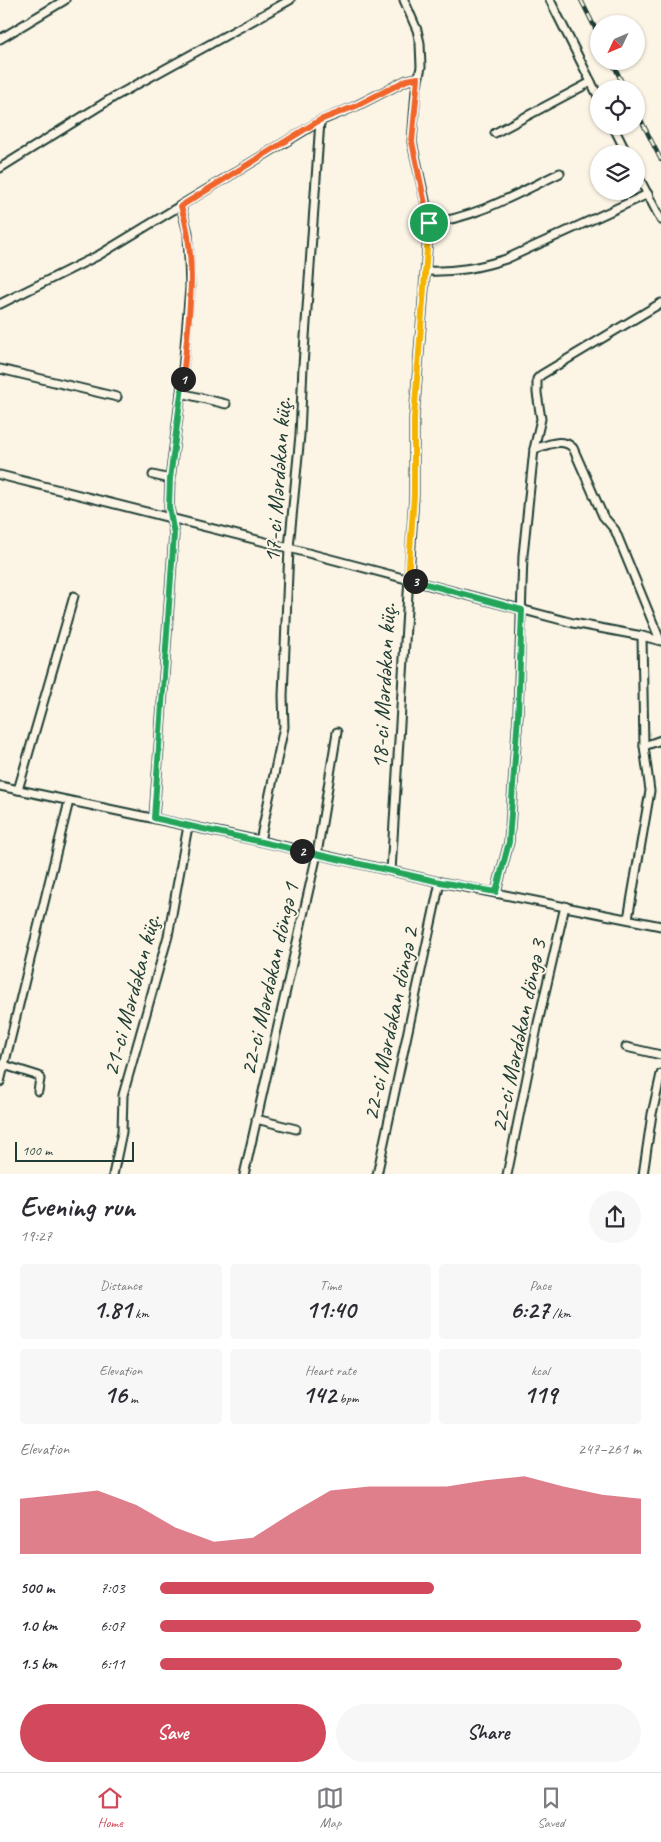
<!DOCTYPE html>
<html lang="en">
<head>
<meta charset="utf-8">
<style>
  :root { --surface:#fff; --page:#f7f7f7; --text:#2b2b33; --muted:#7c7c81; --line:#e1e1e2; --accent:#d1495b }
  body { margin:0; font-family:Caveat,sans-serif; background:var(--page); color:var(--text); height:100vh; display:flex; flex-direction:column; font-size:19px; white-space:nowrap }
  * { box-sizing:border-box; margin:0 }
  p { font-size:16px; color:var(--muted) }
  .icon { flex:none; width:28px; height:28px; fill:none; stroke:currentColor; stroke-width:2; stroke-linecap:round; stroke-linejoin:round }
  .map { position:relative; height:1174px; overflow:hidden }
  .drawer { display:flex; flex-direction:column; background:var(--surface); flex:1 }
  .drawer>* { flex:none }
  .needle { width:32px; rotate:226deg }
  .fabs { position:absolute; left:590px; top:15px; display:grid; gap:10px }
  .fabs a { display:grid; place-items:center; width:55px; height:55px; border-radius:50%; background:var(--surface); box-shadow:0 1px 4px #0004; font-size:25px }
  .scale { position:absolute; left:15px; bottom:12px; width:119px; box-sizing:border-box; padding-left:5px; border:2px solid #1f3d34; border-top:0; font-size:14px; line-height:18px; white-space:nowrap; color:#1f3d34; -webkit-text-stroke:4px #fcf5e5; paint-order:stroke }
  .pin { position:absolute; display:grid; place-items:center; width:42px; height:42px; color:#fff; margin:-21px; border:2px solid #fff; border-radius:50%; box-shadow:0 1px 5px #0007 }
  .km { position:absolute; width:25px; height:25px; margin:-12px; border-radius:50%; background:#222; color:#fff; font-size:14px; line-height:25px; text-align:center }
  .round { display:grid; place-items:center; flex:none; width:52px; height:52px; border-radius:26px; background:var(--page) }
  .overview { display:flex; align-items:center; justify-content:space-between; height:85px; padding:0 20px }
  h1 { font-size:28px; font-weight:700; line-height:38px }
  .metrics { display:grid; grid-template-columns:repeat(3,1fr); gap:8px; height:85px; padding:5px 20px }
  .metrics div { display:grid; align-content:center; border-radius:5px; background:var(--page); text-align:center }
  .metrics b { font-size:25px; font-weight:700 }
  .metrics small { font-size:14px; font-weight:400 }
  .metrics p { font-size:14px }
  .chart { height:140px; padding:10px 20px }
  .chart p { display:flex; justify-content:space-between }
  .chart svg { width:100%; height:90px; margin-top:5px; fill:var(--accent); opacity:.7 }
  .primary-button { display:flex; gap:10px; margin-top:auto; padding:10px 20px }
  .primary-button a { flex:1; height:58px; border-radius:30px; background:var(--accent); color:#fff; font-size:20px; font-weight:700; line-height:58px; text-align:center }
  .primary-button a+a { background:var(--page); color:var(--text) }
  ul { padding:0 20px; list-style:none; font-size:16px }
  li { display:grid; grid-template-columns:80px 60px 1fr; align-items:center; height:38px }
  li i { height:12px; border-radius:6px; background:var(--accent) }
  .menu { display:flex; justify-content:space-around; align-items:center; height:70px; border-top:1px solid var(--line); background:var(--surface); font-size:14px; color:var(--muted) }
  .menu a { display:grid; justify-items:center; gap:2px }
  .menu .selected { color:var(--accent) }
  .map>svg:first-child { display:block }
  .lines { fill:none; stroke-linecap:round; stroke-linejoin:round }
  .street-casing { stroke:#1f3d34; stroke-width:11 }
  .street { stroke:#fcf5e5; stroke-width:7 }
  .rail-casing { stroke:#1f3d34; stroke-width:4.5 }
  .rail { stroke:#fcf5e5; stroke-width:2.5; stroke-dasharray:8; stroke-linecap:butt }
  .split-1-casing { stroke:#fff; stroke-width:10 }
  .split-2-casing { stroke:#fff; stroke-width:10 }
  .split-3-casing { stroke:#fff; stroke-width:10 }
  .split-4-casing { stroke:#fff; stroke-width:10 }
  .split-1 { stroke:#f0652b; stroke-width:6 }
  .split-2 { stroke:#22a559; stroke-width:6 }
  .split-3 { stroke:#22a559; stroke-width:6 }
  .split-4 { stroke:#f5b400; stroke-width:6 }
  .labels { text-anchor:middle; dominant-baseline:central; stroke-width:4; stroke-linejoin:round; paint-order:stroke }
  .street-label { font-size:24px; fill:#1f3d34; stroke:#fcf5e5 }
</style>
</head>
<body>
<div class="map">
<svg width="661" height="1175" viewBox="0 0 661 1175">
  <rect width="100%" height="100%" fill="#fcf5e5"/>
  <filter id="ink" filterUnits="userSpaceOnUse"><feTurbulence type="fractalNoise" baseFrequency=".02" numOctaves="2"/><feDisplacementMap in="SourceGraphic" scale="10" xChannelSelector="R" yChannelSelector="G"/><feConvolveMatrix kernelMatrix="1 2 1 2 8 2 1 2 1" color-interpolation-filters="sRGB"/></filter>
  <g filter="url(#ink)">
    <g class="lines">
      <!-- street casing -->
      <g class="street-casing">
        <g id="street">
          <polyline points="550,0 599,98"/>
          <polyline points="0,39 65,0"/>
          <polyline points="613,126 627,154"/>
          <polyline points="495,133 591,82"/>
          <polyline points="0,168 114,97 290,0"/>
          <polyline points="636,172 661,220"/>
          <path d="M429,223C476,218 518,193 560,173"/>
          <path d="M426,271C456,272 478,268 506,259L648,194"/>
          <polyline points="0,304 99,255 320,121 356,106 407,80 418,78"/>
          <polyline points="0,369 117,397"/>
          <polyline points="181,393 226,404"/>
          <path d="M534,449C548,445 563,437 573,448L603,516L615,530L660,640"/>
          <polyline points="0,475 289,548 573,623 642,636 661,641"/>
          <polyline points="153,475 170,479"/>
          <polyline points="644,746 661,740"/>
          <polyline points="0,786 260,841 440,882 661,926"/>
          <polyline points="18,790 74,596"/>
          <polyline points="154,818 174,534 169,507 170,479 181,393 190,287 188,233 181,206"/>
          <polyline points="260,841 284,727 283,696 289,548 300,435 303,366 320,121"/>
          <polyline points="391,871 414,495 414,418 429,223 426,205 412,142 416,90 421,67 420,43 417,30 404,0"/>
          <polyline points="496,892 509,842 518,715 523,555 534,449 541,419 537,393 537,379 541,375 661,303"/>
          <polyline points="628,919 650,791 644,746 642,636"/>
          <polyline points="626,1047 661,1055"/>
          <polyline points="4,1065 39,1076 40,1079 38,1091"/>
          <polyline points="0,1082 69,801"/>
          <polyline points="256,1119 296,1129"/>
          <polyline points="113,1175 122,1132 123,1095 168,936 188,826"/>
          <polyline points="244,1175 317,854 337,732"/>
          <polyline points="377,1175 440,882"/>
          <polyline points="507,1175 538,1023 565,906"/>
          <polyline points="643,1175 652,1114 661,1074"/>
        </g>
      </g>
      <!-- street -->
      <use href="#street" class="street"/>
      <!-- rail casing -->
      <g class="rail-casing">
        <g id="rail">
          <polyline points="581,0 599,36"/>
          <polyline points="612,61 625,89"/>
          <polyline points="636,110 661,160"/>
        </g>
      </g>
      <!-- rail -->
      <use href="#rail" class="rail"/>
    </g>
  </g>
  <g class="lines" filter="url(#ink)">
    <!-- split-1 casing -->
    <g class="split-1-casing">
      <path id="split-1" d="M183,379C188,323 199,261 181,206L320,120L356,106L407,80L418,78L412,142L429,223"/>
    </g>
    <!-- split-2 casing -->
    <g class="split-2-casing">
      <polyline id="split-2" points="183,379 170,479 169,507 174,534 154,818 302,851"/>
    </g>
    <!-- split-3 casing -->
    <g class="split-3-casing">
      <polyline id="split-3" points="302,851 440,882 496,892 509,842 518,715 522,610 415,581"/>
    </g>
    <!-- split-4 casing -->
    <g class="split-4-casing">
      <polyline id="split-4" points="415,581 408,579 414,495 414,418 429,223"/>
    </g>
    <!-- split-1 -->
    <use href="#split-1" class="split-1"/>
    <!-- split-2 -->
    <use href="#split-2" class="split-2"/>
    <!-- split-3 -->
    <use href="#split-3" class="split-3"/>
    <!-- split-4 -->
    <use href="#split-4" class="split-4"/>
  </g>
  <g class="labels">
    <!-- street labels -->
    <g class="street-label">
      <text transform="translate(277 480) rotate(-86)">17-ci Mərdəkan küç.</text>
      <text transform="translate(383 686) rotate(-87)">18-ci Mərdəkan küç.</text>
      <text transform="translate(269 979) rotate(-77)">22-ci Mərdəkan döngə 1</text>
      <text transform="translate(131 995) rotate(-75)">21-ci Mərdəkan küç.</text>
      <text transform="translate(390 1024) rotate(-78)">22-ci Mərdəkan döngə 2</text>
      <text transform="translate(518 1036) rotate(-78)">22-ci Mərdəkan döngə 3</text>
    </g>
  </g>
</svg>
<div class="fabs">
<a><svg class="needle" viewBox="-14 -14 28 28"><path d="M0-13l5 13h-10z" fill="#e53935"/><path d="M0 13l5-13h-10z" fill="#7c7c81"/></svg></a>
<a><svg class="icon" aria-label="locate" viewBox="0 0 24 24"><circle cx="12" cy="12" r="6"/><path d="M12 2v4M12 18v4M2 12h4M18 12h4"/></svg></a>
<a><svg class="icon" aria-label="layers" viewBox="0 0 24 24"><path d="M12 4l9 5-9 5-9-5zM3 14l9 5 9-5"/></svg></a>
</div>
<div class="scale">100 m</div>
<div class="pin" style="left:429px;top:223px;background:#1e9e55"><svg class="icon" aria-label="arrive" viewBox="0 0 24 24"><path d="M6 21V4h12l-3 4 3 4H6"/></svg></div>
<b class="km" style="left:183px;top:379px">1</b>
<b class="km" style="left:302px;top:851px">2</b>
<b class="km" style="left:415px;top:581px">3</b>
</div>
<section class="drawer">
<div class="overview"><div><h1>Evening run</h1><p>19:27</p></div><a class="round"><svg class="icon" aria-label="share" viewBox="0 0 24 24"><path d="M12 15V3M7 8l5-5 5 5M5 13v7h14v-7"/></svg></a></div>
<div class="metrics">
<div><p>Distance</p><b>1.81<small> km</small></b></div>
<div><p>Time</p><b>11:40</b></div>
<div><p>Pace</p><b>6:27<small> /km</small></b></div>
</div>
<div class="metrics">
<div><p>Elevation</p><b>16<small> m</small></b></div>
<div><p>Heart rate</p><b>142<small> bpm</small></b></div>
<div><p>kcal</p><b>119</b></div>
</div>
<div class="chart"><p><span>Elevation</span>247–261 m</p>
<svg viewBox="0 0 160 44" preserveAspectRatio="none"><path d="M0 44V17L10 15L20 13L30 20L40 31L50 38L60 36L70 24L80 13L90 11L100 11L110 11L120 8L130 6L140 11L150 15L160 17V44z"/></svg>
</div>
<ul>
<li><b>500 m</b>7:03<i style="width:57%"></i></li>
<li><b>1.0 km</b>6:07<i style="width:100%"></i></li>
<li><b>1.5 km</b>6:11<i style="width:96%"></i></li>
</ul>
<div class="primary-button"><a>Save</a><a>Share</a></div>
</section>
<nav class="menu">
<a class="selected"><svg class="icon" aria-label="home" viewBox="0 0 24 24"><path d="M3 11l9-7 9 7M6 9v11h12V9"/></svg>Home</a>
<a><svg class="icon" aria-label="map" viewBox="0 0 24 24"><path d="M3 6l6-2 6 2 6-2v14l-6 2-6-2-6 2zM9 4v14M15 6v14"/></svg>Map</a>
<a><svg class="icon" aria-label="saved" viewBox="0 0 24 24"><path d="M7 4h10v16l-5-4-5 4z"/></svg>Saved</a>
</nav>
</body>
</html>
